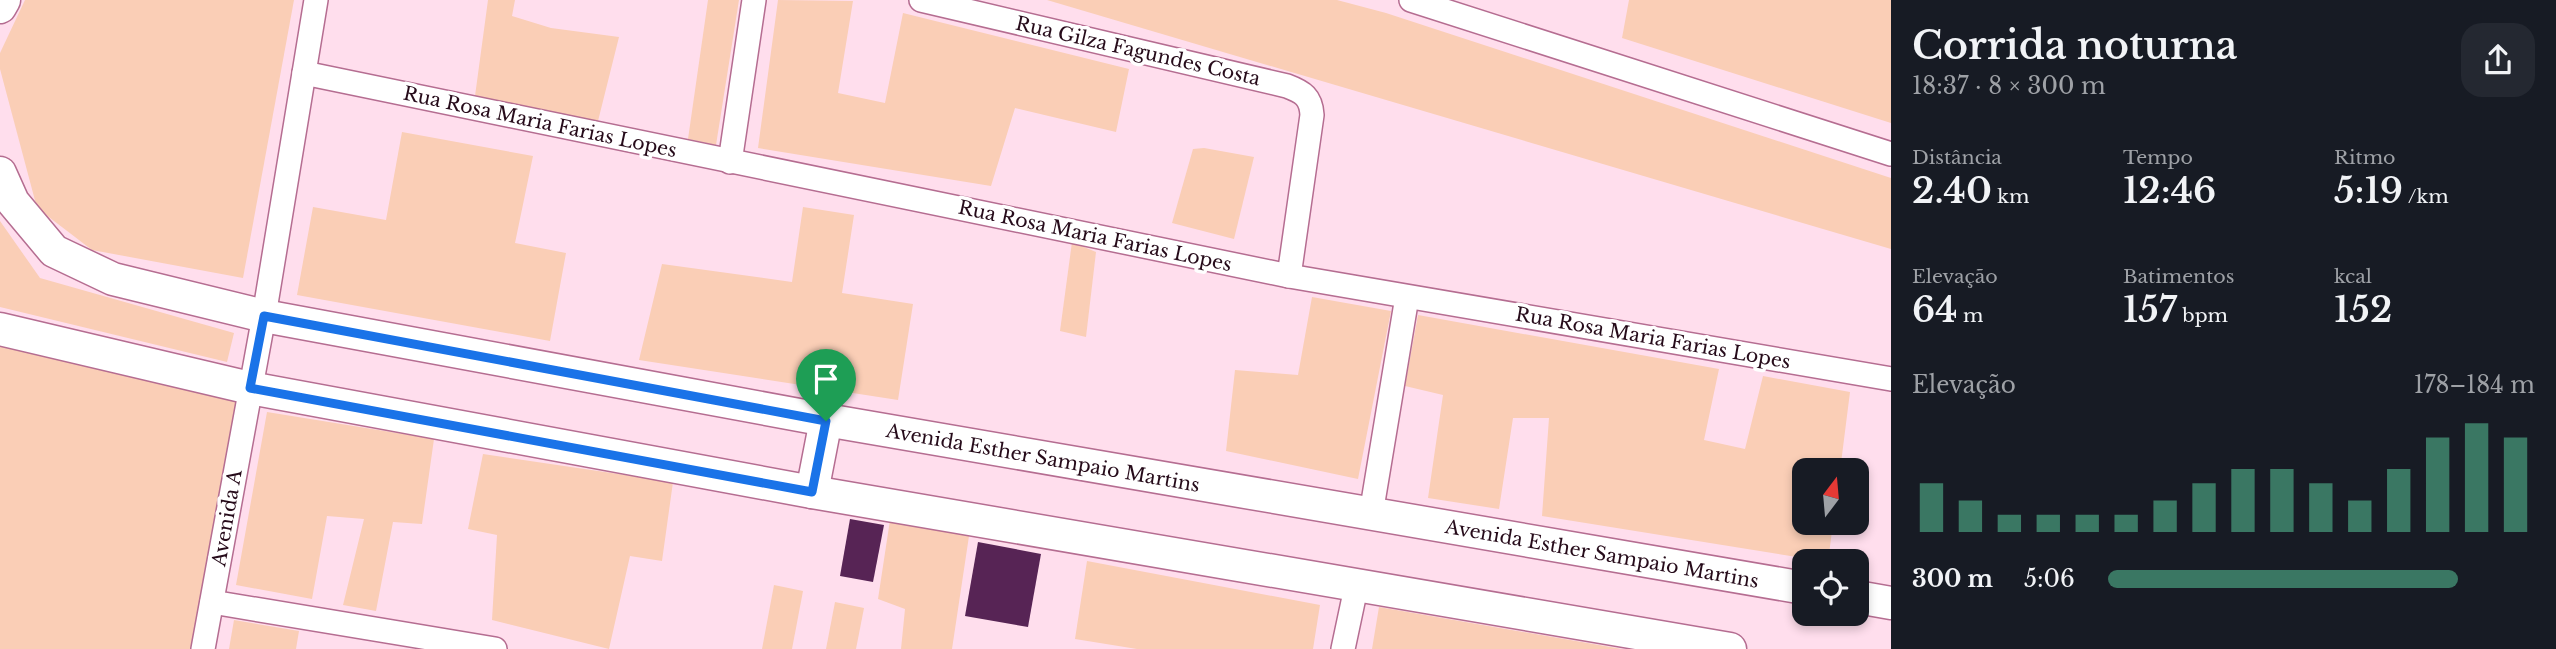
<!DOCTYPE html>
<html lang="pt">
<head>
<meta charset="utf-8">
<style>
  :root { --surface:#171b24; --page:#242831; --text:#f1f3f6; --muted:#9ea1a6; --accent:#3a7763 }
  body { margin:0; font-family:"Libre Baskerville",serif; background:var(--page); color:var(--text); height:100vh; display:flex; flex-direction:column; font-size:26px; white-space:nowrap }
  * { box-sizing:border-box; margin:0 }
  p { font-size:23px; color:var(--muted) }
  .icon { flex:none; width:38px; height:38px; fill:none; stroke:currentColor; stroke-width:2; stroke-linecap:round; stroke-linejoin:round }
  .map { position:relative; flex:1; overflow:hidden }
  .sheet { display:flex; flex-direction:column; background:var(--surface); width:665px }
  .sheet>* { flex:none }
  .needle { width:46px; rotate:16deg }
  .tools { position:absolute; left:1792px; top:458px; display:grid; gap:14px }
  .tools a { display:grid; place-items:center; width:77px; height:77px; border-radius:14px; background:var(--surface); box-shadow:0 4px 10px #0003; font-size:35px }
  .pin { position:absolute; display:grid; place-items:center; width:60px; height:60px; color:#fff; margin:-72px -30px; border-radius:50% 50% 50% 0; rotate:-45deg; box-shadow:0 0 7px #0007 }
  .pin .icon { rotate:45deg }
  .round { display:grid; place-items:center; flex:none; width:74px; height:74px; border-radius:21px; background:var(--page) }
  .summary { display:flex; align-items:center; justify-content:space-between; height:119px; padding:0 21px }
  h1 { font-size:38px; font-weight:600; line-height:52px }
  .metrics { display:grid; grid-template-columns:repeat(3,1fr); gap:10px; height:119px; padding:7px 21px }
  .metrics div { display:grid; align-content:center }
  .metrics b { font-size:35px; font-weight:600 }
  .metrics small { font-size:19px; font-weight:400 }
  .metrics p { font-size:19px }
  .chart { height:196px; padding:14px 21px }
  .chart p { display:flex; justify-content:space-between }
  .chart svg { width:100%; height:126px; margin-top:7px; stroke:var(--accent); stroke-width:6 }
  ul { padding:0 21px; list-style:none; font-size:23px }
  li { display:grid; grid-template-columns:112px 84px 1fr; align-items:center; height:52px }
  li i { height:18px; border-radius:9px; background:var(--accent) }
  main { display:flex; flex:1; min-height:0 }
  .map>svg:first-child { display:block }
  .green { fill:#faceb6 }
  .building { fill:#572455 }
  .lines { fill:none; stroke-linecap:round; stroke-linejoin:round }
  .street-casing { stroke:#b56d91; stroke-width:26 }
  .secondary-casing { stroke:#b56d91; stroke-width:35 }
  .street { stroke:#fff; stroke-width:23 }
  .secondary { stroke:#fff; stroke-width:32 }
  .route-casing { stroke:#fff; stroke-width:14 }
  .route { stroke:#1a73e8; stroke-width:9 }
  .labels { text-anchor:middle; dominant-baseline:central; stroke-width:7; stroke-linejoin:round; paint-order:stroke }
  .street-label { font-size:19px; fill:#260b1a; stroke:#fff }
</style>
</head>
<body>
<main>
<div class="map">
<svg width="1891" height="649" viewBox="0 0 1891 649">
  <rect width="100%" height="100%" fill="#ffdeed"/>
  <!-- green -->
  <g class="green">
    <polygon points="25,0 294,0 243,278 92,250 37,208 0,69 0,53"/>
    <polygon points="488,0 515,0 512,16 551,28 619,37 598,121 475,96"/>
    <polygon points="708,0 739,0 716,145 688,139"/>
    <polygon points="778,0 853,1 838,93 885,103 903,13 1129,69 1116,132 1015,108 991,186 758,148"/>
    <polygon points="1047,0 1337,0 1386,13 1891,178 1891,249"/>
    <polygon points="1629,0 1891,0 1891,123 1622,38"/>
    <polygon points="402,132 533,156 515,243 566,253 550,341 297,295 313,207 386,220"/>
    <polygon points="1204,148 1254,157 1234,239 1172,223 1193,149"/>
    <polygon points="803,207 854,215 842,293 913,304 898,400 639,360 662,264 792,282"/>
    <polygon points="0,221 40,278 234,333 227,362 0,307"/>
    <polygon points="1072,242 1096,252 1086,337 1060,331"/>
    <polygon points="1312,297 1391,311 1358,479 1226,451 1235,370 1298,375"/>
    <polygon points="1418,315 1719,369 1704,440 1745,449 1763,376 1850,392 1840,471 1804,471 1804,523 1833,523 1828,562 1542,516 1549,418 1513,418 1499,509 1428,498 1443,395 1405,386"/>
    <polygon points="0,329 250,388 199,649 0,649"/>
    <polygon points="267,412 434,439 422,524 393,522 376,611 343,605 364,519 327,516 312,599 236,585"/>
    <polygon points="483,454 673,482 662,561 630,556 609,649 492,620 497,535 468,529"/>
    <polygon points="890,520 969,536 952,649 901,649 905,609 878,599"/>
    <polygon points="1087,561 1320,605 1313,649 1137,649 1075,639"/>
    <polygon points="774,585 803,591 792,649 762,649"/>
    <polygon points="835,602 864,608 856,649 826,649"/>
    <polygon points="1379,607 1622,649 1372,649"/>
    <polygon points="234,620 299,631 296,649 229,649"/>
  </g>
  <!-- building -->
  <g class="building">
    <polygon points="850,519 884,525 873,582 840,576"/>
    <polygon points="978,542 1041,554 1028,627 965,616"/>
  </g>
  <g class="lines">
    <!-- street casing -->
    <g class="street-casing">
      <g id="street">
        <path d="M921,0L1287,86C1303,92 1311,97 1312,115L1289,276"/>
        <polyline points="1411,0 1891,154"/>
        <polyline points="304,73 1289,276 1891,379"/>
        <polyline points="730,162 754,0"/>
        <polyline points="1371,514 1407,297"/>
        <polyline points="212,602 495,649"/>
        <polyline points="203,649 264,316 316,0"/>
        <polyline points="1343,649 1357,583"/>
      </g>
    </g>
    <!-- secondary casing -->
    <g class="secondary-casing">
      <g id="secondary">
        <polyline points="0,7 4,0"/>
        <polyline points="0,173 13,202 54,251 113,279 264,316 826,420 1804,588"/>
        <polyline points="0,329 250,388 812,492 1730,649"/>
        <polyline points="812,492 826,420"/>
        <polyline points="1857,597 1891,603"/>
      </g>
    </g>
    <!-- street -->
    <use href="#street" class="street"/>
    <!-- secondary -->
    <use href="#secondary" class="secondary"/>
  </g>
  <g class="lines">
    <!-- route casing -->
    <g class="route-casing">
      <polygon id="route" points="264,316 826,421 812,492 250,388"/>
    </g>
    <!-- route -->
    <use href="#route" class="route"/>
  </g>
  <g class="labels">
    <!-- street labels -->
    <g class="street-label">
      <text transform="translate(1138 51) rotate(13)">Rua Gilza Fagundes Costa</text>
      <text transform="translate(540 122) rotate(12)">Rua Rosa Maria Farias Lopes</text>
      <text transform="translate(1095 236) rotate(12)">Rua Rosa Maria Farias Lopes</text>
      <text transform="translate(1653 338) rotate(10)">Rua Rosa Maria Farias Lopes</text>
      <text transform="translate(1043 458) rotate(10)">Avenida Esther Sampaio Martins</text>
      <text transform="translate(227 518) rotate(-80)">Avenida A</text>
      <text transform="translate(1602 554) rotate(10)">Avenida Esther Sampaio Martins</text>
    </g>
  </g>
</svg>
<div class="tools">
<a><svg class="needle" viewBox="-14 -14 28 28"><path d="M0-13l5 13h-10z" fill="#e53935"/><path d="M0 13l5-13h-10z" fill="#9ea1a6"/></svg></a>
<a><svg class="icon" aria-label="locate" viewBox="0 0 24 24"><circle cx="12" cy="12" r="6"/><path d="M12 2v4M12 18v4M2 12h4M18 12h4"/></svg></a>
</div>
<div class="pin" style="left:826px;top:421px;background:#1e9e55"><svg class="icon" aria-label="arrive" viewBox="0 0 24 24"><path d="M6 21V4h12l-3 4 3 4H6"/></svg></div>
</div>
<section class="sheet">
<div class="summary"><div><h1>Corrida noturna</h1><p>18:37 · 8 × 300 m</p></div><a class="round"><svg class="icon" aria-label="share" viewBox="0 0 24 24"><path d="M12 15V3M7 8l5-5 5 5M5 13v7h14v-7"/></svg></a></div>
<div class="metrics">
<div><p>Distância</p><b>2.40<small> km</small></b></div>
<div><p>Tempo</p><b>12:46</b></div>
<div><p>Ritmo</p><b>5:19<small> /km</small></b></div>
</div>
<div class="metrics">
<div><p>Elevação</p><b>64<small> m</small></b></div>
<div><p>Batimentos</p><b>157<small> bpm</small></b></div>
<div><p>kcal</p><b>152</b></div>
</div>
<div class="chart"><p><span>Elevação</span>178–184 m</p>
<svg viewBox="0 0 160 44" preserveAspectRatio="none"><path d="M5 44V27M15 44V33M25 44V38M35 44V38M45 44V38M55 44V38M65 44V33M75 44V27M85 44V22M95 44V22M105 44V27M115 44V33M125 44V22M135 44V11M145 44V6M155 44V11"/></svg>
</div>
<ul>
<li><b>300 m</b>5:06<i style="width:82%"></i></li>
</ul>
</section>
</main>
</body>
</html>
